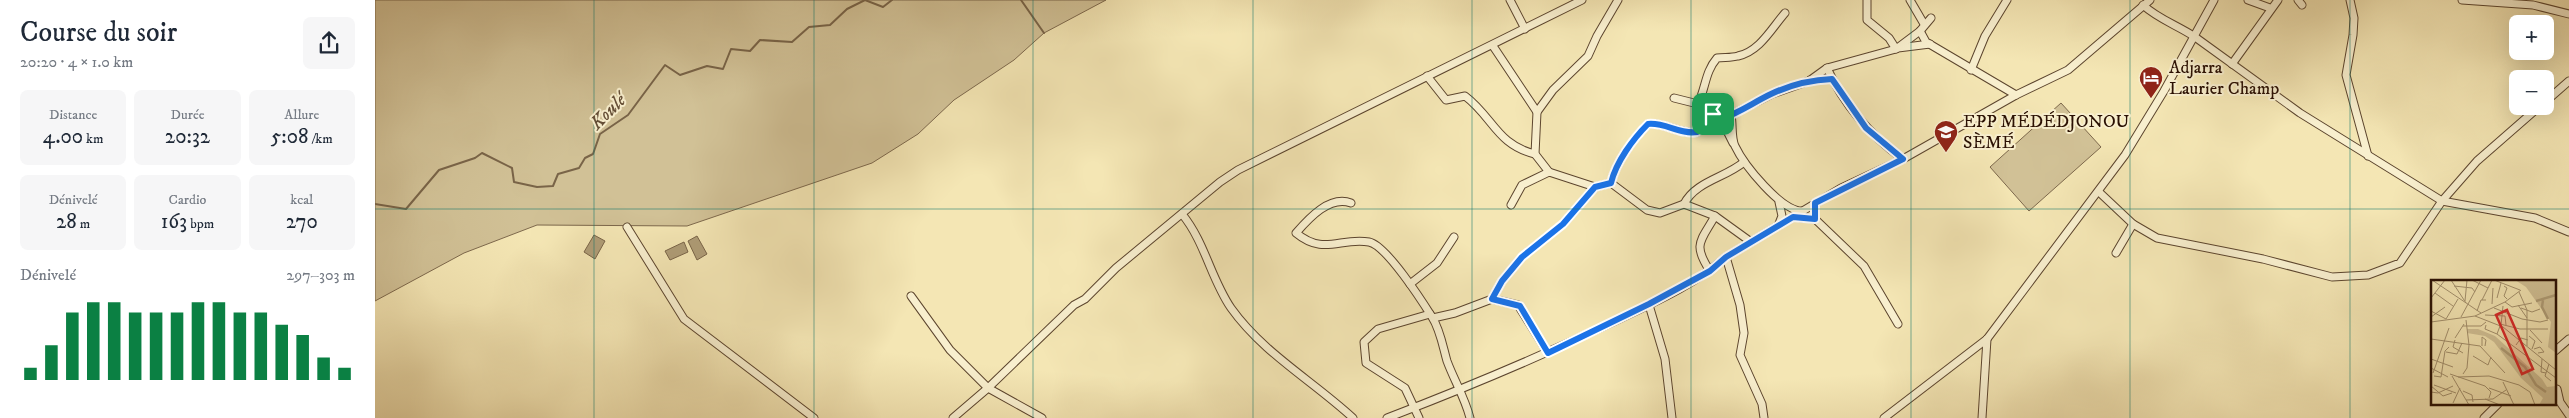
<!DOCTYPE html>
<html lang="fr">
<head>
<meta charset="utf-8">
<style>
  :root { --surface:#fff; --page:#f6f6f7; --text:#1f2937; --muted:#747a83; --accent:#0b8043 }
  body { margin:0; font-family:"IM FELL DW Pica",serif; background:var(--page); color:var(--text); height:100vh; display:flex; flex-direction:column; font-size:19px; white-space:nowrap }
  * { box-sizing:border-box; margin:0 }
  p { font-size:16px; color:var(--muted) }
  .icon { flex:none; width:28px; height:28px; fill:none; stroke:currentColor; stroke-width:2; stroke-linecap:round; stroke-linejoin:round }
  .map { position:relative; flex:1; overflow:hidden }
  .drawer { display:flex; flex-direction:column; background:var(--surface); width:375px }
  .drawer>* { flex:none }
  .tools { position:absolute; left:2134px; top:15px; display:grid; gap:10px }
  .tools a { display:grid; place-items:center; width:45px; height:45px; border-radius:8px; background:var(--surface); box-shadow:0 5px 20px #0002; font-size:25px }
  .pin { position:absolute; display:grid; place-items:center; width:42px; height:42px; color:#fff; margin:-21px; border-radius:10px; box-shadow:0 2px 8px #0006 }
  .round { display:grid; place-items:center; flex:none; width:52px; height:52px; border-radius:8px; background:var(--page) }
  .summary { display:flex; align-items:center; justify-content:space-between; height:85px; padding:0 20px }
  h1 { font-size:28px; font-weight:600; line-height:38px }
  .stats { display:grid; grid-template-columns:repeat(3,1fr); gap:8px; height:85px; padding:5px 20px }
  .stats div { display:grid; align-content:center; border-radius:8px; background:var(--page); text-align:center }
  .stats b { font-size:21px; font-weight:600 }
  .stats small { font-size:14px; font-weight:400 }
  .stats p { font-size:14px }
  .chart { height:140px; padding:10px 20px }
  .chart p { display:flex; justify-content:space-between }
  .chart svg { width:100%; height:90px; margin-top:5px; stroke:var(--accent); stroke-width:6 }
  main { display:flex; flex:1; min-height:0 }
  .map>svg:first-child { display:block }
  .green { fill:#d1c196; stroke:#7d684c }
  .water { fill:#af9d77; stroke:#796448 }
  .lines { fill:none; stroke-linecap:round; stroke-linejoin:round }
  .stream { stroke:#796448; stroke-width:2 }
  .street-casing { stroke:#5c452e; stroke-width:9 }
  .street { stroke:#f8efce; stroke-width:7 }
  .route-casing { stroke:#fff; stroke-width:10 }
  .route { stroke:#1a73e8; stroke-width:6 }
  .grid { fill:none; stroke:#0f766e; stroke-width:1; stroke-opacity:0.55 }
  .labels { text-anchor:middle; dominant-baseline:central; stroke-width:4; stroke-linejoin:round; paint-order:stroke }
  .poi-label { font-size:18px; fill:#290f02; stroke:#f8efce; text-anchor:start }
  .water-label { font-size:19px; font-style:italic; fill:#654f37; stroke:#f8efce }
  .inset-river { fill:none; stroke:#af9d77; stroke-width:2.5 }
  .inset-road { fill:none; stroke:#a3906d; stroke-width:1 }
  .view { fill:#d62828; fill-opacity:0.15; stroke:#d62828; stroke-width:2.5 }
  .inset-edge { fill:none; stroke:#290f02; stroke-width:2.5 }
</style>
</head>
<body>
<main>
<section class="drawer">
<div class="summary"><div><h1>Course du soir</h1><p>20:20 · 4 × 1.0 km</p></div><a class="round"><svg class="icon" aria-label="share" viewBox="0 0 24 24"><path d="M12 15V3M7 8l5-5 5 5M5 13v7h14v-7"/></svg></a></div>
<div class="stats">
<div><p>Distance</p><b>4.00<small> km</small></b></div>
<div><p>Durée</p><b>20:32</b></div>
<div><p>Allure</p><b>5:08<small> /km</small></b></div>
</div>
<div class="stats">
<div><p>Dénivelé</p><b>28<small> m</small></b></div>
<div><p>Cardio</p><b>163<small> bpm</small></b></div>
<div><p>kcal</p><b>270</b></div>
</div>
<div class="chart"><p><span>Dénivelé</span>297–303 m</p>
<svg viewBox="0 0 160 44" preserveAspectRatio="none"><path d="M5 44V38M15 44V27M25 44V11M35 44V6M45 44V6M55 44V11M65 44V11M75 44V11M85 44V6M95 44V6M105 44V11M115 44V11M125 44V17M135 44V22M145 44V33M155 44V38"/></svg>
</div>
</section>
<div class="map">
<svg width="2194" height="418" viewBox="0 0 2194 418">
  <rect width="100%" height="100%" fill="#f4e6b4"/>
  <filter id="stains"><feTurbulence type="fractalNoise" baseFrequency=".004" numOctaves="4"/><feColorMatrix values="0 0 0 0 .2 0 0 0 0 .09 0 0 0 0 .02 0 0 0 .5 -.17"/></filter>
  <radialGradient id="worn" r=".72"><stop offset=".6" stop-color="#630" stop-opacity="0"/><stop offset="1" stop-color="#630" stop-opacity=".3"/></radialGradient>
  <!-- green -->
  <g class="green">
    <polygon points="0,0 731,0 669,33 639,60 579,100 543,134 497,163 312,226 162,225 89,253 0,301"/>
    <polygon points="1686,103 1726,147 1654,211 1615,167"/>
  </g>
  <!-- water -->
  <g class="water">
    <polygon points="219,235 230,241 220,259 209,252"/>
    <polygon points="322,236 332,254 322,260 313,241"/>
    <polygon points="309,242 313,252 295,260 290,251"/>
  </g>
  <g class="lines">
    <!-- stream -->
    <g class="stream">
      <polyline points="646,0 669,33"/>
      <polyline points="0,204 31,209 64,170 100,158 107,153 137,168 139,182 162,187 178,186 183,174 204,168 210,158 218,154 225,134 253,115 290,65 305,75 332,66 348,69 356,49 375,51 385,40 417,42 434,27 455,25 472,9 490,0 508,7 517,0"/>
    </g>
    <!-- street casing -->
    <g class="street-casing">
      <g id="street">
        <polyline points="1135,0 1150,29"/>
        <polyline points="1492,0 1492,20 1514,38 1521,49"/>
        <polyline points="1535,0 1549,24"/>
        <polyline points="1873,0 1895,8"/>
        <polyline points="1923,0 1927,5"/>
        <polyline points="1975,0 1979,18 1978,35 1971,75 1993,156"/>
        <polyline points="2087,0 2158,5 2194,14"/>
        <path d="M1768,5C1783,19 1802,25 1820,37L1925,113L2067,201L2160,218L2194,232"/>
        <polyline points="1545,31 1551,42 1641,95"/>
        <polyline points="1118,46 1162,112"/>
        <polyline points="1523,48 1555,44"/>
        <polyline points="1857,64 1903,0"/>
        <path d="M1452,68C1469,105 1495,135 1528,159"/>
        <polyline points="1596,70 1610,36 1632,0"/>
        <path d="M1052,76L1071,100L1090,96C1118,117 1122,145 1160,154"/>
        <polyline points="1435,80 1457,79"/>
        <path d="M1299,98L1323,104L1346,119L1356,115C1358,125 1356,138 1360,146C1369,165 1406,211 1427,211"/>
        <polyline points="2170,102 2194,81"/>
        <path d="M1323,104C1331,87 1330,72 1342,58C1349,57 1356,58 1363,56C1385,51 1396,29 1410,13"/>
        <polyline points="1356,115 1397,94 1434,81 1452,68 1521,49 1545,31 1556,18"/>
        <polyline points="1346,119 1358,143"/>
        <polyline points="1174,172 1160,154 1162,112 1178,90 1213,56 1222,36 1243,0"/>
        <path d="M1236,183C1241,162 1258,139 1273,124C1290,122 1305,135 1322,132L1338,114"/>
        <polyline points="1724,192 1758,224 1782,238 1888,259 1957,277 1993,275 2025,263 2067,201 2102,161 2165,106"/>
        <path d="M976,203C955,195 934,218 921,233C949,256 965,237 994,242C1011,245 1047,301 1057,317C1065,329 1068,347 1072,361C1079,380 1090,398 1095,418"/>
        <polyline points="1440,203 1440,219 1489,266 1523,324"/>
        <path d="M1309,204C1321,181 1350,178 1369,162"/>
        <polyline points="1136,205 1147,185 1174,172 1220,187"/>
        <path d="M807,214C830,242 836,279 856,308C888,353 938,381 978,418"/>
        <polyline points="1418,217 1440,219"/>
        <polyline points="1403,226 1407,216 1404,202"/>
        <polyline points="252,227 309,319 439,418"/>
        <polyline points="1741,253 1758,224"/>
        <polyline points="1351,257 1365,305 1369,333 1365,355 1387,404 1389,418"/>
        <path d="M1335,271C1317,244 1326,241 1340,216"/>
        <polyline points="1035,284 1062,263 1079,237"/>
        <polyline points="536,296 575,350 613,388 667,418"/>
        <polyline points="1117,299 1127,281 1147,257 1188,224 1220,187 1236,183 1272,210 1285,213 1309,204 1340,216 1376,242"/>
        <polyline points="1274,305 1290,359 1297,418"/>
        <polyline points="1058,318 1080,313 1117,299 1143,305 1173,353"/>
        <polyline points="2180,351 2194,339"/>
        <polyline points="2182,389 2185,402 2194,415"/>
        <polyline points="578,418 613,388 699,305 710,299 741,268 845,182 863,170 1207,0"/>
        <path d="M1012,418C1088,389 1162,358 1236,323C1275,304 1318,286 1351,257L1466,188L1528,159L1641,95L1693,70L1775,0"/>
        <polyline points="1044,418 1030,388 991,363 989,342 1003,329 1055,314"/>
        <polyline points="1509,418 1612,339 1750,155 1789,91 1839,0"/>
        <polyline points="1607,418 1612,339"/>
        <polyline points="2109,418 2123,404"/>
      </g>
    </g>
    <!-- street -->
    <use href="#street" class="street"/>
  </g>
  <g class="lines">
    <!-- route casing -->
    <g class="route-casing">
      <path id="route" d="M1457,79L1491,128L1528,159L1440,203V219L1418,217L1351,257L1335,271L1274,304L1173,353L1145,306L1117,299L1127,281L1147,257L1188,224L1220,187L1236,183C1241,162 1258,139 1273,124C1290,122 1305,135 1322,132L1338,114L1346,119C1364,113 1379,102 1396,94C1415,85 1435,80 1457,79Z"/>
    </g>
    <!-- route -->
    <use href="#route" class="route"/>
  </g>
  <!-- grid -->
  <path class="grid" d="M219,0V418M439,0V418M658,0V418M878,0V418M1097,0V418M1316,0V418M1536,0V418M1755,0V418M1975,0V418M0,209H2194"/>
  <!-- icons -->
  <defs>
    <g id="hotel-pin" transform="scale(1.25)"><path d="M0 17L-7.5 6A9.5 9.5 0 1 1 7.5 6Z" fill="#8f2418" stroke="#f8efce"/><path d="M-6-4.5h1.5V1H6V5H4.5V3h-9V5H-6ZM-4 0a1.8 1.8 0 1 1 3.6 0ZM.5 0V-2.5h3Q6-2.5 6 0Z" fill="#fff"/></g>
    <g id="school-pin" transform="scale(1.25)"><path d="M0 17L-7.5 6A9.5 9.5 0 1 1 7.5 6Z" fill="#8f2418" stroke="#f8efce"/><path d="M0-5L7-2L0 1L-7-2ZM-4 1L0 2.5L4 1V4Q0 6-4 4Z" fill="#fff"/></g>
  </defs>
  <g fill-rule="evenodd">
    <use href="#hotel-pin" x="1776" y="78"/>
    <use href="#school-pin" x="1571" y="132"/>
  </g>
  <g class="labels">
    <!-- poi labels -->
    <g class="poi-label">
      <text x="1794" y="68">Adjarra<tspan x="1794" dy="21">Laurier Champ</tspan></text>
      <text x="1588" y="122">EPP MÉDÉDJONOU<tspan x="1588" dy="21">SÈMÉ</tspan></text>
    </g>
    <!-- water labels -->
    <g class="water-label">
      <text transform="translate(233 112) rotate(-45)">Koulé</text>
    </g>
  </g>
  <!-- overview -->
  <g transform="translate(2056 280)">
    <rect width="125" height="125" fill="#f4e6b4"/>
    <path d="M84,0H125V73L117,67L120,42L95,7ZM36,49H47L64,56L111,99L116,107L125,106V125H108L112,118L90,98L63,62L54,56L36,53Z" fill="#d1c196"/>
    <path class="inset-river" d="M112,20L111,27L117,39M105,21L125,15M70,68L94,87L105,105L115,112"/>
    <path class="inset-road" d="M1,0L50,33M20,0L35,23M41,0L57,8M63,0L89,10M23,6L41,8L44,12M73,6L76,8L73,16L76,19M88,12L96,30V66M4,13L22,26M0,18L14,0M66,18L70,3M51,20L61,0M34,21L36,0M74,22L81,27L101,23M61,24L62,8M87,25L96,38M63,28L91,39L109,42L117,40M90,28L101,32L109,29M0,31L15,39M46,31L50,20H55M54,35L74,36L75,45M44,36L72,47L125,90M0,37L14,27M30,37L50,0M15,39L27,19M0,42L44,36L74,22L90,10M69,44L89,49H117M55,45L54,49L66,54M70,45L72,26M32,46H50L55,42M69,46L66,54L125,98M99,50L111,63M98,56L104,61L101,69M24,58L33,44M0,59L49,66L74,93M24,60L22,67L32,73M85,65L90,58L97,60M51,66V57L55,60L54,66M103,69L109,67L113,72L107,73M15,72L26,74L31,63M42,76L57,85L60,77M0,79L22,87M111,79L110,92L115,93M118,84L114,96L120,101M0,88L17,97M2,93L18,48M19,94L54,106L60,112L58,118M32,94L36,88L38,65L35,40M3,96L10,97L14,71L18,67M21,96L38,125M27,97L58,96L88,105L99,112L104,125M72,102L83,125M3,105L25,113M0,106L12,116L21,113M58,108L80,116M32,111L41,115L42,122M0,112L7,113L22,106M54,119L69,125M35,120L62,119L75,110M22,123L29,108"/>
    <path class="view" d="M76,30L102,89L91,94L65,35Z"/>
    <rect width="125" height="125" class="inset-edge"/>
  </g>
  <rect width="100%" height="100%" filter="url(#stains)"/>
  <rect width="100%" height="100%" fill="url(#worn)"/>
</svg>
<div class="tools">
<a>+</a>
<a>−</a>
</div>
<div class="pin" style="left:1338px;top:114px;background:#1e9e55"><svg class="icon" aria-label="arrive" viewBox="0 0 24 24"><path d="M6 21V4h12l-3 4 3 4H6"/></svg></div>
</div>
</main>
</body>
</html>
